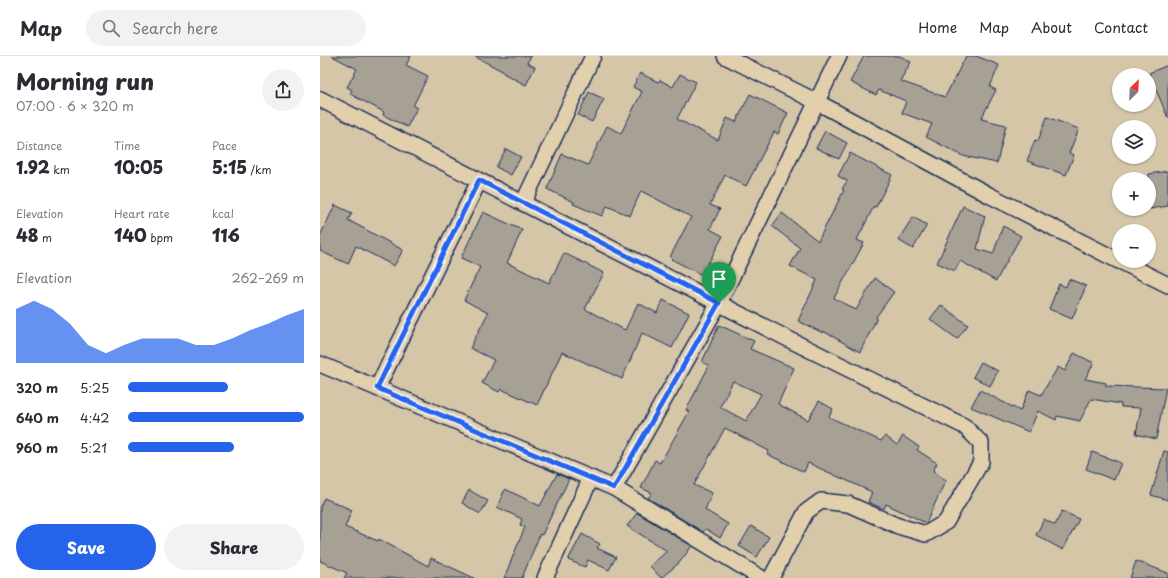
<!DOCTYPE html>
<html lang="en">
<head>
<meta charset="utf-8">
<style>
  :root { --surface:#fff; --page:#f2f2f3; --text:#2b2b33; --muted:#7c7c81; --line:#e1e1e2; --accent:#2563eb }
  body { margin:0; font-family:"Playpen Sans",sans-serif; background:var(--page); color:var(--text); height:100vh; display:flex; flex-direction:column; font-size:15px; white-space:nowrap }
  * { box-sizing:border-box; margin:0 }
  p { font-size:13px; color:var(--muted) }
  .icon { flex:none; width:22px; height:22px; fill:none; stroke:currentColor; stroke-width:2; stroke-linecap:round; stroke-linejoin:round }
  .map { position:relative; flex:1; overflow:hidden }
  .panel { display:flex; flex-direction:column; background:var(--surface); width:320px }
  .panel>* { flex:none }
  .needle { width:26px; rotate:24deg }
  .fabs { position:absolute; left:792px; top:12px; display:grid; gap:8px }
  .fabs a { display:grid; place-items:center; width:44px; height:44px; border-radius:50%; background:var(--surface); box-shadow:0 1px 3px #0004; font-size:20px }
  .pin { position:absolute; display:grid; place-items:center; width:34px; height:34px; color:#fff; margin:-41px -17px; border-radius:50% 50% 50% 0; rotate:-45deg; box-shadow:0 0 4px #0007 }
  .pin .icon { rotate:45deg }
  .round { display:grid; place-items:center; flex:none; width:42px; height:42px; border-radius:21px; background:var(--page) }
  .head { display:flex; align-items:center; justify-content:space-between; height:68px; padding:0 16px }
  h1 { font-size:22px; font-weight:800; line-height:30px }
  .metrics { display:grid; grid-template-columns:repeat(3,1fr); gap:6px; height:68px; padding:4px 16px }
  .metrics div { display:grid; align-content:center }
  .metrics b { font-size:17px; font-weight:800 }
  .metrics small { font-size:11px; font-weight:400 }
  .metrics p { font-size:11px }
  .chart { height:112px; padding:8px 16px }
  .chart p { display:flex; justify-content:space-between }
  .chart svg { width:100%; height:72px; margin-top:4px; fill:var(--accent); opacity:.7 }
  .primary-button { display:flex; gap:8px; margin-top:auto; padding:8px 16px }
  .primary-button a { flex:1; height:46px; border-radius:24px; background:var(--accent); color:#fff; font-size:16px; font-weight:800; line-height:46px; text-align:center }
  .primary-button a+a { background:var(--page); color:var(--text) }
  ul { padding:0 16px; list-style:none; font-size:13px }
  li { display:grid; grid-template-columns:64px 48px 1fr; align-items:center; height:30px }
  li i { height:10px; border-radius:5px; background:var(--accent) }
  header { display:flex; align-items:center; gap:24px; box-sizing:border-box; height:56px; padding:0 20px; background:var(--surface); border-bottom:1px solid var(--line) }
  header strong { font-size:19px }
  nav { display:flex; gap:22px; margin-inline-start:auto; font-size:14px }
  .search { width:280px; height:36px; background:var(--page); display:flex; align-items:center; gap:10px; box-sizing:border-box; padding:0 14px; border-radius:22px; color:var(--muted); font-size:15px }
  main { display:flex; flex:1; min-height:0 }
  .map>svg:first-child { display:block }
  .building { fill:#a7a195; stroke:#1b2f5e; fill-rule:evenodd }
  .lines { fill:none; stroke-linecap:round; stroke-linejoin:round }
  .minor-casing { stroke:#1b2f5e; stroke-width:18 }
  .minor { stroke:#e2d0ad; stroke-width:15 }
  .route-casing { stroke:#fff; stroke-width:8 }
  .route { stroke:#2563eb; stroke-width:5 }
</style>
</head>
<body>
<header>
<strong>Map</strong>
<div class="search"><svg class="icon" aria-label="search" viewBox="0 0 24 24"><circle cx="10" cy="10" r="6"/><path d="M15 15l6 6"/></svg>Search here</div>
<nav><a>Home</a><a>Map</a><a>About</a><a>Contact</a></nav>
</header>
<main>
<section class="panel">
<div class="head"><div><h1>Morning run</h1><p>07:00 · 6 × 320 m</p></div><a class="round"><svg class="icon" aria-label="share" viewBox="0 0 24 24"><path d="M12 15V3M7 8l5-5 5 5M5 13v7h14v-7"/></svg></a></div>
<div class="metrics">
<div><p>Distance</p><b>1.92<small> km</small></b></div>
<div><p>Time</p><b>10:05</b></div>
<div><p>Pace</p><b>5:15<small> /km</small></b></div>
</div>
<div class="metrics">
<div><p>Elevation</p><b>48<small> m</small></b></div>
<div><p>Heart rate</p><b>140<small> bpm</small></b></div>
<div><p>kcal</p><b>116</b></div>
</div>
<div class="chart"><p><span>Elevation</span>262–269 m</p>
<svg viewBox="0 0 160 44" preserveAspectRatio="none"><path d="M0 44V11L10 6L20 11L30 20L40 33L50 38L60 33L70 29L80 29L90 29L100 33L110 33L120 29L130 24L140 20L150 15L160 11V44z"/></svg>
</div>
<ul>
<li><b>320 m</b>5:25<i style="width:57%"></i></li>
<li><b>640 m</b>4:42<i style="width:100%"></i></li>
<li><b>960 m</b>5:21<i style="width:60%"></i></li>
</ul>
<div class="primary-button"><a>Save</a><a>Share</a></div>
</section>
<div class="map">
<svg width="848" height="522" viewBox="0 0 848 522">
  <rect width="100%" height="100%" fill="#d6c6a8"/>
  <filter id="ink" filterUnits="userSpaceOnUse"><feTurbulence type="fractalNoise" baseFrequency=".025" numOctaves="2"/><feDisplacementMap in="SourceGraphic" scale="8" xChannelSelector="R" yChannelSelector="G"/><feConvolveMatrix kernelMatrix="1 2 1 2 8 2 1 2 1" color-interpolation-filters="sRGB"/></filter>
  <g filter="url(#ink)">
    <!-- building -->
    <g class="building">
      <polygon points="12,0 91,0 86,9 108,20 93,50 97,52 87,71 63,59 64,56 30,38 32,34 27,31 37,13"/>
      <polygon points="154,0 211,0 207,7 215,11 206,29 183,17 184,16"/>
      <polygon points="544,0 580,0 591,6 580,25 625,41 646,0 656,0 679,9 670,31 676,34 661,63 686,69 677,107 643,100 606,81 612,68 582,57 586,45 559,34 556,39 530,26"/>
      <polygon points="848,9 848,62 829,17"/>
      <polygon points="320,17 338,26 340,24 353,31 360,18 376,26 357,63 398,84 407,62 416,66 430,38 468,57 458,78 454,76 426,130 405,119 390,149 400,153 390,173 403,180 382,219 351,203 352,202 350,201 371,161 321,135 310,160 287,150 282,160 253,148 254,146 227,133 242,98 268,109 287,70 301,77 322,36 313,31"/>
      <polygon points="269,36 284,43 272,66 258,59"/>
      <polygon points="727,61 759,73 749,97 754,99 746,119 707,105 715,84 718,85"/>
      <polygon points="505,75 527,87 519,103 496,92"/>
      <polygon points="186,93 201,101 191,119 176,111"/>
      <polygon points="530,97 572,119 556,151 554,150 537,184 544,187 514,242 536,254 555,222 574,236 556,261 557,262 540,296 503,275 503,277 478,265 497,224 470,210 480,192 452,170 462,157 498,185 524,134 522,133 527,125 518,120"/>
      <polygon points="848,115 848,150 830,153 829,145 829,118"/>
      <polygon points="15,149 32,157 28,164 83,194 74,210 36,190 28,208 0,195 0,180"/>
      <polygon points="643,150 665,160 657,193 673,198 683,170 701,180 676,225 640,205 635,215 617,207"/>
      <polygon points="163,156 202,174 187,207 229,227 244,197 284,217 265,253 305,274 318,247 337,257 343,244 369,257 352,292 322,277 302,323 277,311 277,312 242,296 217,349 181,333 179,336 162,327 174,304 150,292 168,257 144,244 160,211 141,202"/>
      <polygon points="593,161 607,169 593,193 578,184"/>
      <polygon points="749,223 766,230 752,263 729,253 739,228 746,231"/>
      <polygon points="621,249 648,269 637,283 610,263"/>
      <path d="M399,269L434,285L430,293L474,312L458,348L488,364L499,345L513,353L509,361L561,385L565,380L577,389L583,380L599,391L597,394L617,407L613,415L626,424L623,430L606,467L566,448L564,453L548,446L552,436L488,407L484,416L447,398L449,395L405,372L374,429L392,437L385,454L408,468L400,482L386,473L383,476L328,442L332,437L321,432L335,404L340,407L369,356L366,354L389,310L382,306ZM413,325L441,338L426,365L400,351Z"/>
      <polygon points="754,297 774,307 765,323 786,327 786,330 846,332 836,383 816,378 821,352 801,351 801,348 771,343 760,365 737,360 736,364 718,355 709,376 651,351 660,334 700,355 709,334 721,339 738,311 745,315"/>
      <polygon points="661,306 678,315 670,330 653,321"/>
      <polygon points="844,395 848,396 848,444 831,439"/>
      <polygon points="772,396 801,407 794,424 766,413"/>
      <polygon points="237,418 249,423 222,479 220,478 202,522 184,522 205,471 200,469 202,463 177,451 185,433 220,450"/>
      <polygon points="149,434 168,445 160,458 142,447"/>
      <polygon points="4,442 32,454 25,471 58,485 59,483 108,510 111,502 154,522 24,522 27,517 0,505 0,451"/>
      <polygon points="742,455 759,463 743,494 716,479 724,463 735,469"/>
      <polygon points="317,457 372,490 359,507 341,522 330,510 347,495 307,470"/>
      <polygon points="431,470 449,481 437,501 419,490"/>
      <polygon points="262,478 280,488 277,492 296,501 289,514 268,504 265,511 248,504"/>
      <polygon points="816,505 848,517 848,522 810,522"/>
    </g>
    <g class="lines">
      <!-- minor casing -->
      <g class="minor-casing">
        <g id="minor">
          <polyline points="405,0 497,46 669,139 799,205"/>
          <polyline points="0,43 476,287 644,370 661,387 661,406 626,466 606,478 578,470 528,448 501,445 486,456 451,522"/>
          <polyline points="203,147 273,0"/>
          <polyline points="800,205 848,229"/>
          <polyline points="0,308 294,432 441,522"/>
          <polyline points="57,332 159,125"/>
          <polyline points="294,432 399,247 519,0"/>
          <polyline points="225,522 271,422"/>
        </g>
      </g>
      <!-- minor -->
      <use href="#minor" class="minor"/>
    </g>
  </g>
  <g class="lines" filter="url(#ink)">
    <!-- route casing -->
    <g class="route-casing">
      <polygon id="route" points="159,124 399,247 294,432 57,332"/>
    </g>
    <!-- route -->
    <use href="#route" class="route"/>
  </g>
</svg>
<div class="fabs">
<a><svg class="needle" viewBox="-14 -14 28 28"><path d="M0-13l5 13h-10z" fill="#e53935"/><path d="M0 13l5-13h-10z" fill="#7c7c81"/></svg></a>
<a><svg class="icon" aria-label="layers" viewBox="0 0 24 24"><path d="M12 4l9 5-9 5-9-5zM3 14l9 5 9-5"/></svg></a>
<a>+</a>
<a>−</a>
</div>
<div class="pin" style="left:399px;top:247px;background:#1e9e55"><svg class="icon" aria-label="arrive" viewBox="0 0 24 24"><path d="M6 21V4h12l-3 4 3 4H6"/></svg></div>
</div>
</main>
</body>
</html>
